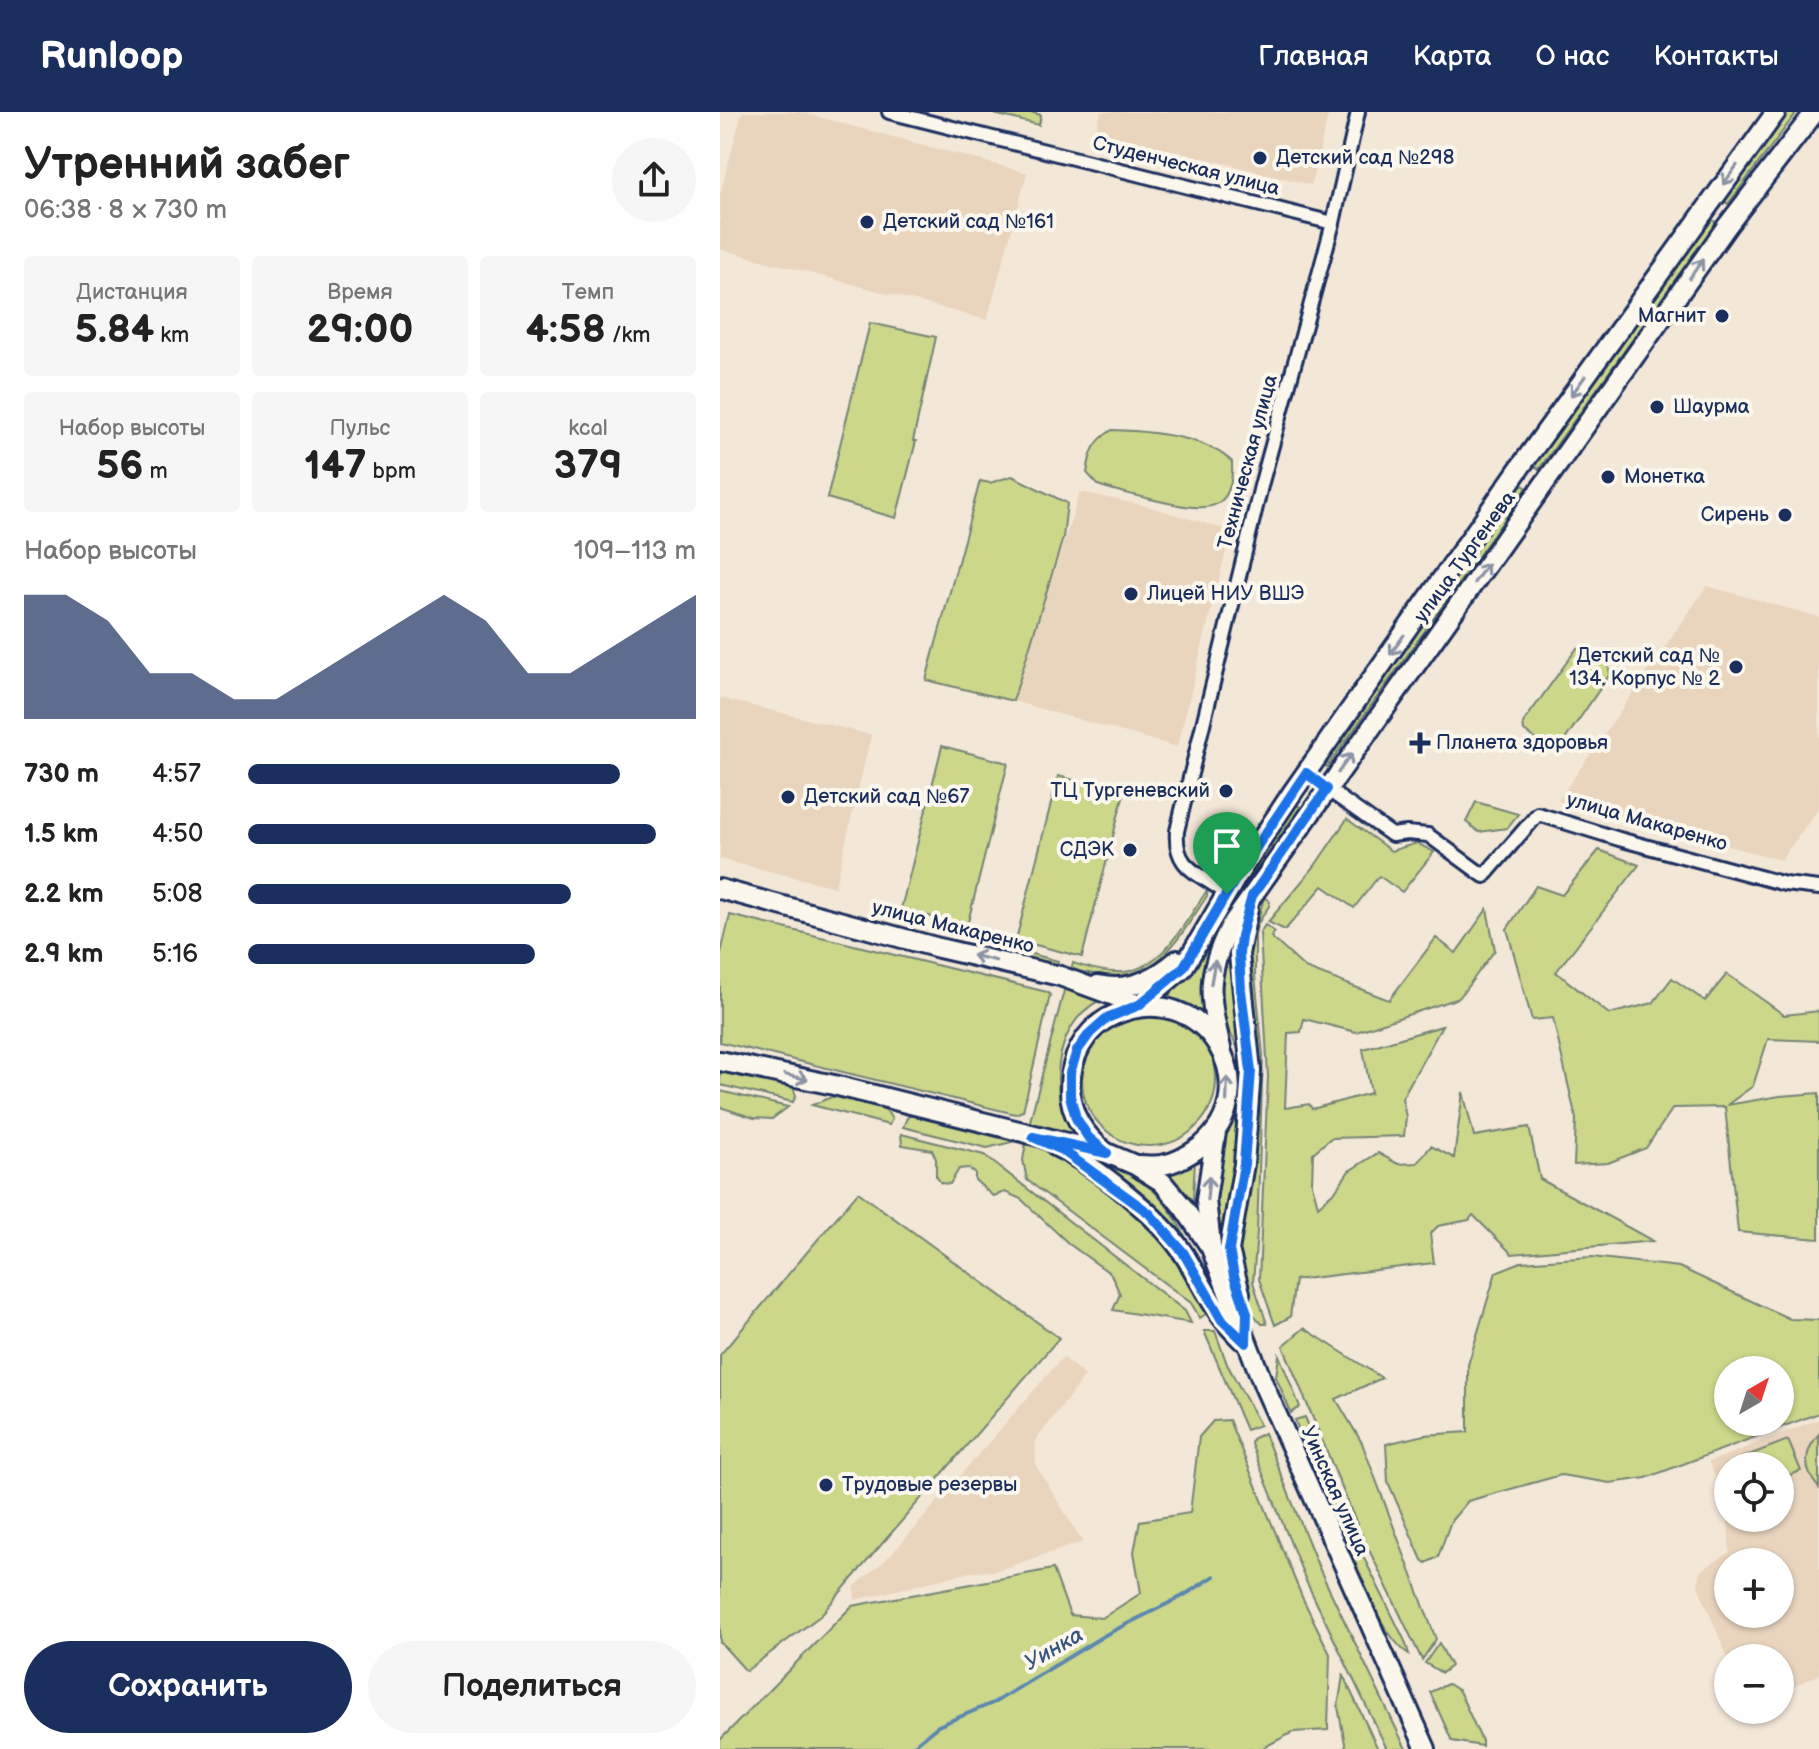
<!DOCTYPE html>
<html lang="ru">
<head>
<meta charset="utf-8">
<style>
  :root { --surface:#fff; --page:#f6f6f6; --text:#222; --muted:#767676; --accent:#1b2f5e }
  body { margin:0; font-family:"Balsamiq Sans",sans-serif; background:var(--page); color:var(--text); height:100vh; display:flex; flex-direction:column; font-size:30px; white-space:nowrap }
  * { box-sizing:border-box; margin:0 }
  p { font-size:26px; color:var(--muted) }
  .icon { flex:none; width:44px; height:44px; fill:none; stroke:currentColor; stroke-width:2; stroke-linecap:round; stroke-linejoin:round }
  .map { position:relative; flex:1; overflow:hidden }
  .details { display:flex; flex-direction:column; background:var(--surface); width:720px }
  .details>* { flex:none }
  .needle { width:52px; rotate:39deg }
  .controls { position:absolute; left:994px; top:1244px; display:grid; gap:16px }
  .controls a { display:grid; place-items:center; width:80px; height:80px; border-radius:50%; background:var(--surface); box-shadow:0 2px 6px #0004; font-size:40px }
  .pin { position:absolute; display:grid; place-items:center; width:68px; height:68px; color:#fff; margin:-82px -34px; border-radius:50% 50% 50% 0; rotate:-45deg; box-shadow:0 0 8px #0007 }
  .pin .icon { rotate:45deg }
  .round { display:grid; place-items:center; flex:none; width:84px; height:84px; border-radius:42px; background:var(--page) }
  .headline { display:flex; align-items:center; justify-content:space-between; height:136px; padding:0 24px }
  h1 { font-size:44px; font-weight:800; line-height:60px }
  .stats { display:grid; grid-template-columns:repeat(3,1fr); gap:12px; height:136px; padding:8px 24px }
  .stats div { display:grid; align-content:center; border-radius:8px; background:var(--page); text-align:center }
  .stats b { font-size:40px; font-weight:800 }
  .stats small { font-size:22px; font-weight:400 }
  .stats p { font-size:22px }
  .chart { height:224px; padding:16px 24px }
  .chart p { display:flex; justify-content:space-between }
  .chart svg { width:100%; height:144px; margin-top:8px; fill:var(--accent); opacity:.7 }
  .primary-button { display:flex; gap:16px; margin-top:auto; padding:16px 24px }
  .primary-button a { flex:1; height:92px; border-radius:48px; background:var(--accent); color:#fff; font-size:32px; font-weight:800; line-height:92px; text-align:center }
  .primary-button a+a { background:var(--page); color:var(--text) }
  ul { padding:0 24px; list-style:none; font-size:26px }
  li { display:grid; grid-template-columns:128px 96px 1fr; align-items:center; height:60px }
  li i { height:20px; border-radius:10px; background:var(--accent) }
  header { display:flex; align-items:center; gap:48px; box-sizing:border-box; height:112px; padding:0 40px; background:var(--accent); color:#fff }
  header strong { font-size:38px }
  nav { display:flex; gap:44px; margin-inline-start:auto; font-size:28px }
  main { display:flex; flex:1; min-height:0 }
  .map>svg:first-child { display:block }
  .built { fill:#e9d4be; fill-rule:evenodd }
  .green { fill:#ccd78a; stroke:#748374; stroke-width:2; fill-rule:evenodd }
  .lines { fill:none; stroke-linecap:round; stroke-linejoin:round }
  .stream { stroke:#5c88b0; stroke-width:4 }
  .street-casing { stroke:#1b2f5e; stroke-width:18 }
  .secondary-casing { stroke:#1b2f5e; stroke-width:24 }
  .street { stroke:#fbf7ec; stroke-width:12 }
  .secondary { stroke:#fbf7ec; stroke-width:18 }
  .oneway { stroke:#8b93a5 }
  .route-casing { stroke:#fff; stroke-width:16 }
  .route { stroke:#1a73e8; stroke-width:10 }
  .poi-dot { fill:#1b2f5e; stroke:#fbf7ec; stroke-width:3 }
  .labels { text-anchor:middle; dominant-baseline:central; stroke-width:8; stroke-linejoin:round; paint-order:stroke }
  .poi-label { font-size:20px; fill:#1b2f5e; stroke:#fbf7ec; text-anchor:start }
  .street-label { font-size:20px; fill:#1b2f5e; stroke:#fbf7ec }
  .water-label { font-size:22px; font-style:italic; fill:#365480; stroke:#fbf7ec }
</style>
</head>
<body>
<header>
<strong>Runloop</strong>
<nav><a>Главная</a><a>Карта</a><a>О нас</a><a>Контакты</a></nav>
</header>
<main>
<section class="details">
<div class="headline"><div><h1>Утренний забег</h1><p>06:38 · 8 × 730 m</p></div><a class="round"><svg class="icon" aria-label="share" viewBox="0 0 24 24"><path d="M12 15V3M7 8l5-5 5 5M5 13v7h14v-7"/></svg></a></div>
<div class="stats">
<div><p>Дистанция</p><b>5.84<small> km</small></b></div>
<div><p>Время</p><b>29:00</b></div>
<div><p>Темп</p><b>4:58<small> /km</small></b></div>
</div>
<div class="stats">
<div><p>Набор высоты</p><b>56<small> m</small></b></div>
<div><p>Пульс</p><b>147<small> bpm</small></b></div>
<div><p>kcal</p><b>379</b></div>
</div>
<div class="chart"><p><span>Набор высоты</span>109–113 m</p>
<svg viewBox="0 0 160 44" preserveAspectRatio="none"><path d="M0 44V6L10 6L20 14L30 30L40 30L50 38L60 38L70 30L80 22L90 14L100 6L110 14L120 30L130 30L140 22L150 14L160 6V44z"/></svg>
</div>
<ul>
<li><b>730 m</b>4:57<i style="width:83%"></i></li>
<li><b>1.5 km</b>4:50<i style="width:91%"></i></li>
<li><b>2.2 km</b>5:08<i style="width:72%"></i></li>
<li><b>2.9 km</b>5:16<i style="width:64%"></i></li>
</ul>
<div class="primary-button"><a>Сохранить</a><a>Поделиться</a></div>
</section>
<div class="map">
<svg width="1099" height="1637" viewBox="0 0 1099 1637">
  <rect width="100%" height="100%" fill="#f3e7d7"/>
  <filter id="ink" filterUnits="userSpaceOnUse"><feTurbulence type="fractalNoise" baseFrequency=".0125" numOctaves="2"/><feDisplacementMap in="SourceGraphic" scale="16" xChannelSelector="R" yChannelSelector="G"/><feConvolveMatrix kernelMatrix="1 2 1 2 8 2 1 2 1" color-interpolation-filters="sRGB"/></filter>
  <g filter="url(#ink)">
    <!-- built -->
    <g class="built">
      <polygon points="22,0 80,0 307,61 267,208 0,137 0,83"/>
      <polygon points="381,0 609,0 591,73 376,19"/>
      <polygon points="360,380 430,395 511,419 457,635 293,589"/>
      <polygon points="987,474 1099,505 1099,696 1061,748 838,689"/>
      <polygon points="0,586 151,623 115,775 0,747"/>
      <polygon points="343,1245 365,1264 315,1329 316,1354 363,1430 275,1459 251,1460 135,1488 134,1475 172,1442"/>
      <path d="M1099,1307V1563L1060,1580V1546H1008L978,1474L981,1459L1010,1440L1007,1393L989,1350ZM1008,1354H1060V1406H1008ZM1008,1450H1060V1502H1008Z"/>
    </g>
    <!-- green -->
    <g class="green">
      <polygon points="275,0 310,0 321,3 319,13 274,2"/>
      <polygon points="1066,0 1077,0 1008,92 1002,87"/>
      <polygon points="990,106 997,111 819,357 812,352"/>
      <polygon points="150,211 216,225 193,329 196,329 176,406 107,386"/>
      <path d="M392,318C429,319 486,324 512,350C515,406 479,398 439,389C418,384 398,380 378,373L367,361C370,340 374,329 392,318Z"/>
      <polygon points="292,364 347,391 343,426 293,589 206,568 260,369 270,371"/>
      <polygon points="800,371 807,376 607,655 601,650"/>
      <polygon points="867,535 888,550 890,562 840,635 830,637 804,619 803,611 857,536"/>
      <polygon points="222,634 288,651 247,814 181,797"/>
      <polygon points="338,664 404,681 362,845 296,828"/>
      <polygon points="571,689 580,695 530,768 527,765"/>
      <polygon points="756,690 798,702 787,716 759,720 746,710"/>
      <polygon points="627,707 671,739 697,731 714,740 682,780 659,764 634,796 603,774 565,818 548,810 594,755"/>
      <polygon points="879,738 919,753 836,860 889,902 933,891 952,866 985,889 1007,862 1064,903 1099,899 1099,929 1048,927 1033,974 1007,993 1060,984 1099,981 1099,1127 1018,1120 1005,995 953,996 926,1036 888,1051 854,1053 856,1007 833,906 812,908 787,817 816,774 842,783"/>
      <path d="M518,775L522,779C492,828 478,842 485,902L448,886L482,837Z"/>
      <path d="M488,777L487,784C447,844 431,879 351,857L353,851C366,855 381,860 395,860C441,863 466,808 488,777Z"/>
      <polygon points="544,785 550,790 549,794 537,813 535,823 535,863 543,943 537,1120 533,1170 547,1212 542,1212 532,1201 523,1175 518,1133 532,1052 537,1006 537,951 529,857 530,838"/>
      <polygon points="767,797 775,838 739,886 636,920 584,907 581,920 568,921 565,996 589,992 592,997 651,981 643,937 722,914 682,986 686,1005 684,1024 611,1026 593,1041 592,1072 598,1094 615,1079 629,1059 658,1041 678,1052 697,1051 711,1034 734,1046 743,980 754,1024 809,1015 820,1067 933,1129 792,1142 753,1103 749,1108 718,1114 710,1122 714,1151 575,1168 570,1205 555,1213 539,1167 548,965 540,821 545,813 555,820 551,825 585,856 669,888 716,826 736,841"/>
      <polygon points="10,803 327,880 330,883 303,999 295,1002 0,930 0,845"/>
      <polygon points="513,822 520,940 502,905 496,865"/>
      <polygon points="267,830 338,849 337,856 301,846 266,833"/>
      <path d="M346,871L380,888C340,909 329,965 345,1004C348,1011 354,1018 359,1024L309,1013Z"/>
      <circle cx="429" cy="967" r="67"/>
      <polygon points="0,957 73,975 76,984 73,990 0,973"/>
      <polygon points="0,979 68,995 52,1007 34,1006 0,995"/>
      <polygon points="521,980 520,1040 504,1120 500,1117 494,1083 505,1021"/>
      <polygon points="114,984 159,995 166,998 172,1007 169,1013 92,993"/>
      <polygon points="191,1003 292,1027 292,1030 267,1036 183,1015 187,1006"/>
      <polygon points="181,1022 264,1043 465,1199 471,1211 393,1198 400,1182 391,1162 349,1132 301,1087 285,1080 273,1084 255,1068 255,1061 248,1056 239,1057 230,1072 221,1071 216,1064 216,1047 212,1038 182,1033"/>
      <path d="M306,1030C364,1055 421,1094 457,1147C469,1164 477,1183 487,1201L480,1206L471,1191L307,1068L303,1048Z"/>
      <path d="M363,1043C420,1057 448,1084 471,1137Z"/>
      <polygon points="475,1048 473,1088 472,1089 445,1059"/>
      <polygon points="138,1080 339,1226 100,1504 26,1559 0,1530 0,1243"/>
      <path d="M872,1145L959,1155L1070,1207L1099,1208V1301L926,1366L890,1371L841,1363L748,1389L731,1409L718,1445L706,1451L702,1448L668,1370L666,1332L704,1323L748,1320V1253L776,1160L801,1150ZM1060,1258V1310H1008V1258Z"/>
      <polygon points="584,1216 662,1266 616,1287 642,1331 716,1527 702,1548 639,1417 563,1234"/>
      <polygon points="484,1219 495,1219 507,1252 540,1313 526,1318"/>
      <polygon points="559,1243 580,1295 571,1301 556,1265"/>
      <path d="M585,1305L639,1436L685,1529L689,1542C652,1521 592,1355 575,1308Z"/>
      <polygon points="509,1308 582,1485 610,1542 608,1618 573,1620 541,1637 0,1637 0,1628 132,1494 333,1457 350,1503 382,1506 421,1481 414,1440 420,1409 470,1401 479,1325 493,1309"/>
      <polygon points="544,1321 599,1456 686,1637 667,1637 586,1469 531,1332 532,1327"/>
      <path d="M1099,1322V1376C1083,1358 1083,1340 1099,1322Z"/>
      <polygon points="1068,1328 1081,1359 1060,1367 1060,1354 1024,1354 1021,1346"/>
      <polygon points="719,1531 731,1554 722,1561 705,1551"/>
      <polygon points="623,1563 658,1637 626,1637 618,1595"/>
      <polygon points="728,1572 739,1579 762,1629 762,1634 732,1629 710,1580"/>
    </g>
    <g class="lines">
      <!-- stream -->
      <polyline class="stream" points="189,1637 218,1614 275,1590 385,1523 463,1484 494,1464"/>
      <!-- street casing -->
      <g class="street-casing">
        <g id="street">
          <polyline points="169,0 613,111"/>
          <polyline points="607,677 672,723 687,721 708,723 764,764 818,702 899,727 1065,772 1099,776"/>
          <path d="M507,782C479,760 454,758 457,719L542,370L613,111L638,0"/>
        </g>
      </g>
      <!-- secondary casing -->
      <g class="secondary-casing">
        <g id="secondary">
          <polyline points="0,777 219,836 340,864 419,893"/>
          <path d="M378,873C407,880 435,867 457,848"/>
          <polyline points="419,893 463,856 517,764 572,681 801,354 1056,0"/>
          <path d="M501,936C489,884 485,864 510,815L1007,114L1095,0"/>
          <polyline points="0,949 114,973 387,1041 415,1053 442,1070 463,1095 491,1136 544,1274 706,1637"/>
          <path d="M337,1035C376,1054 440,1105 463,1141C483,1172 494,1201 521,1227"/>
          <path d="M385,1040C366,1024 350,1004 350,978C350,947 364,916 394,903C484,863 551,978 480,1035C469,1043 456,1051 442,1053C434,1054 425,1053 417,1053"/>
          <polyline points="491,1133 486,1088 496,1020"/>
          <polyline points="520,1181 509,1138 524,1052 531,959 519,842 528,796"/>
        </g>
      </g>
      <!-- street -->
      <use href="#street" class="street"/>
      <!-- secondary -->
      <use href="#secondary" class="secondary"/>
    </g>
    <!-- one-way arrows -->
    <defs><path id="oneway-shaft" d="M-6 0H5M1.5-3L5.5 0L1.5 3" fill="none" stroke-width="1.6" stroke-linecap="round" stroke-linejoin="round" transform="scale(2)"/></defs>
    <g class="oneway">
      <use href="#oneway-shaft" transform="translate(1010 63) rotate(126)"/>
      <use href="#oneway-shaft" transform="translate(976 157) rotate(-55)"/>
      <use href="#oneway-shaft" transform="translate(858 274) rotate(126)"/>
      <use href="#oneway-shaft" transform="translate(761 461) rotate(-54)"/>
      <use href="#oneway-shaft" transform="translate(677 533) rotate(125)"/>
      <use href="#oneway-shaft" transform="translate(625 651) rotate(-54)"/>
      <use href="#oneway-shaft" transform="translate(264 846) rotate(-167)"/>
      <use href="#oneway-shaft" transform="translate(493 860) rotate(-80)"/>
      <use href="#oneway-shaft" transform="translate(76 965) rotate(12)"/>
      <use href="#oneway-shaft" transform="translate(507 977) rotate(-88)"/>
      <use href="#oneway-shaft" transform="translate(488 1076) rotate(-85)"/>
    </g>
  </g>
  <g class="lines" filter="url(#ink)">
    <!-- route casing -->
    <g class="route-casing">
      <polygon id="route" points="586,661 607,677 532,784 521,824 519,842 521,878 531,959 524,1052 509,1138 514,1164 527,1201 526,1231 502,1208 463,1140 429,1101 342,1038 313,1025 387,1041 368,1025 356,1006 350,984 350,961 357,939 370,921 387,906 419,893 463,856 517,764"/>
    </g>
    <!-- route -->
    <use href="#route" class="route"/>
  </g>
  <!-- markers -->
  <g class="poi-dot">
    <circle cx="540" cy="46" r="8"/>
    <circle cx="147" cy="110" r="8"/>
    <circle cx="1002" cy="204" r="8"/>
    <circle cx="937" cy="295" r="8"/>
    <circle cx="888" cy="365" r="8"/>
    <circle cx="1065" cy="403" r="8"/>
    <circle cx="411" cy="482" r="8"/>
    <circle cx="1016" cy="555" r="8"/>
    <path d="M696 619h8v8h8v8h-8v8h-8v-8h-8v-8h8z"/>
    <circle cx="506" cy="679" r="8"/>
    <circle cx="68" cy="685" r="8"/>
    <circle cx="410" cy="738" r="8"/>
    <circle cx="106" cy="1373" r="8"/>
  </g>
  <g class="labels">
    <!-- poi labels -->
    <g class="poi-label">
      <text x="556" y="46">Детский сад №298</text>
      <text x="163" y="110">Детский сад №161</text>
      <text x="986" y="204" text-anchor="end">Магнит</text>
      <text x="953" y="295">Шаурма</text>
      <text x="904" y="365">Монетка</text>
      <text x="1049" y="403" text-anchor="end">Сирень</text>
      <text x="427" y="482">Лицей НИУ ВШЭ</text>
      <text x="1000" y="544" text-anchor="end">Детский сад №<tspan x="1000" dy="23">134. Корпус № 2</tspan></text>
      <text x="716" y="631">Планета здоровья</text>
      <text x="490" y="679" text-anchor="end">ТЦ Тургеневский</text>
      <text x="84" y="685">Детский сад №67</text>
      <text x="394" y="738" text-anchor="end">СДЭК</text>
      <text x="122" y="1373">Трудовые резервы</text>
    </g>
    <!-- street labels -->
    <g class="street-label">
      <text transform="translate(466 54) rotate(14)">Студенческая улица</text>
      <text transform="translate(528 350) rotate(-75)">Техническая улица</text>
      <text transform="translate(745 445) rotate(-54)">улица Тургенева</text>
      <text transform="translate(927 710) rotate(16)">улица Макаренко</text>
      <text transform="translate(233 815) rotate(14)">улица Макаренко</text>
      <text transform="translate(615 1379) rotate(66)">Уинская улица</text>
    </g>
    <!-- water labels -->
    <g class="water-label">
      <text transform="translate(334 1537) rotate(-30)">Уинка</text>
    </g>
  </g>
</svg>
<div class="controls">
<a><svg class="needle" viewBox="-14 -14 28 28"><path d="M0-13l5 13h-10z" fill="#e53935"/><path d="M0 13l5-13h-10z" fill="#767676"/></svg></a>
<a><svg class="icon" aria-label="locate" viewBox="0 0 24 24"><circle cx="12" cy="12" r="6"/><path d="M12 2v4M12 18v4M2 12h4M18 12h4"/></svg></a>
<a>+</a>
<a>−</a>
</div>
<div class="pin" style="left:507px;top:782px;background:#1e9e55"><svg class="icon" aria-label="arrive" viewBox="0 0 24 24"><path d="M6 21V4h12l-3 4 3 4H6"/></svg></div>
</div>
</main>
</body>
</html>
